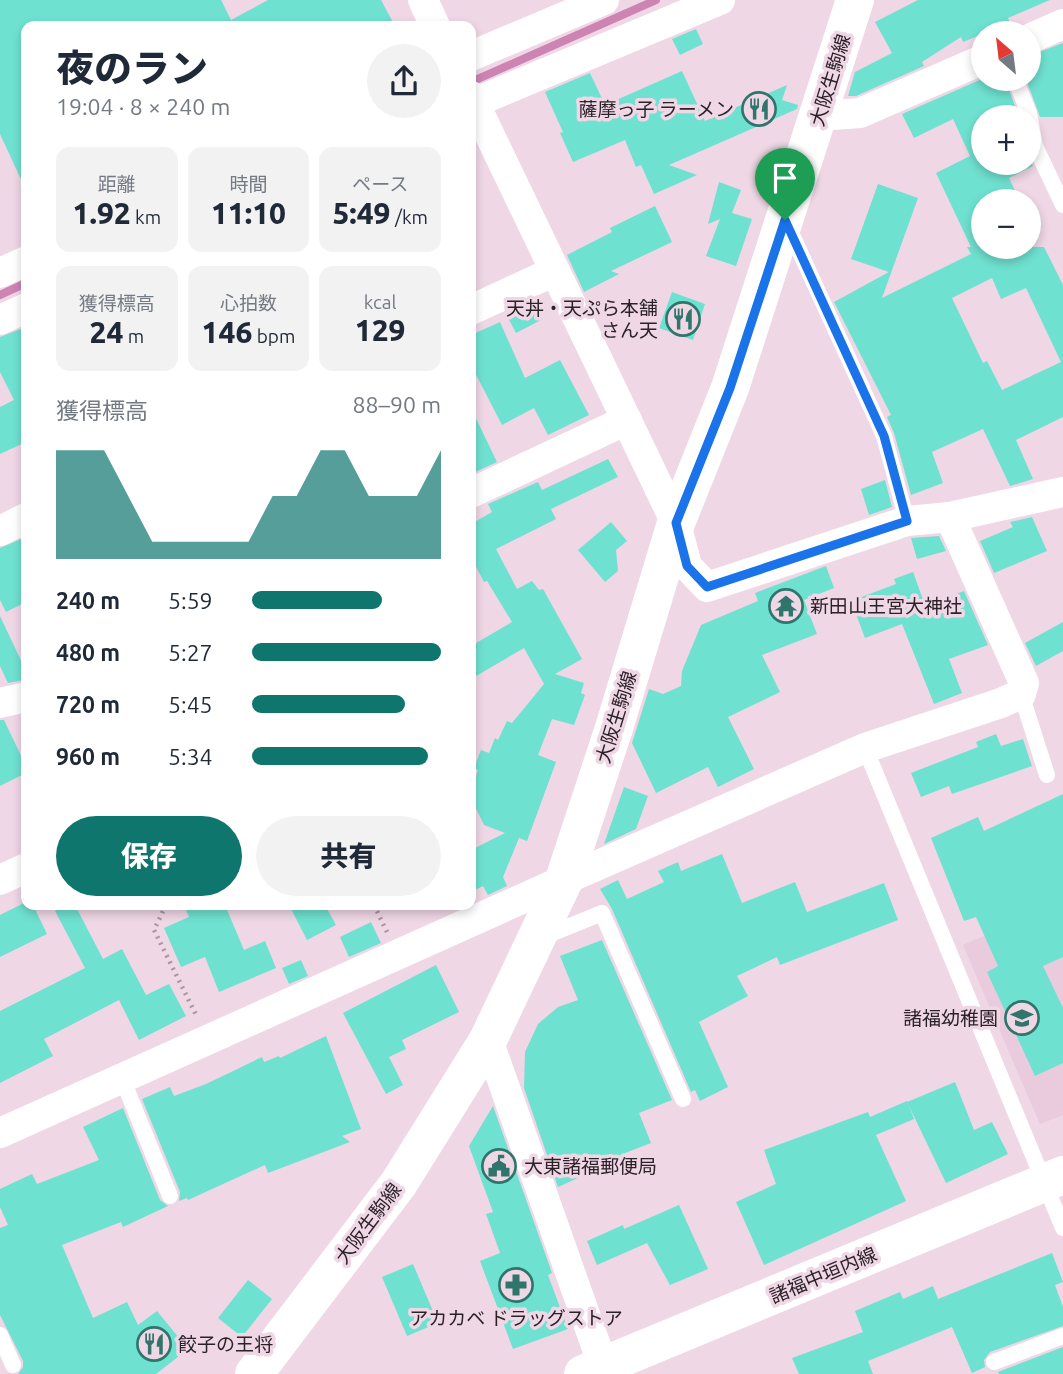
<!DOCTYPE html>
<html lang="ja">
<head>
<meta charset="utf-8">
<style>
  :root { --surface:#fff; --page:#f2f2f3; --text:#1f2937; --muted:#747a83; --accent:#0f766e }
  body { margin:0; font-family:Ubuntu,"Noto Sans JP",sans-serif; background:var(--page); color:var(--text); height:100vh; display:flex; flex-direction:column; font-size:26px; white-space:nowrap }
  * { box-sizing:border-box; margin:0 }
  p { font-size:23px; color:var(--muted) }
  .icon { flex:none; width:38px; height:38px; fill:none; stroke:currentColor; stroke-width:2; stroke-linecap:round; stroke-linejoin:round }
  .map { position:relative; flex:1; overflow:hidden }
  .side { position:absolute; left:21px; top:21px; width:455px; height:889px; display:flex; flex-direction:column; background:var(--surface); border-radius:14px; box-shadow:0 4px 10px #0003 }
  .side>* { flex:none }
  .needle { width:46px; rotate:332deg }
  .controls { position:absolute; left:971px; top:21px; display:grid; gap:14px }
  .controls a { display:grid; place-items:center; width:70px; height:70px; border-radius:50%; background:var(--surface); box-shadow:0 4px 10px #0003; font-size:35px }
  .pin { position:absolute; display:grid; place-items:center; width:60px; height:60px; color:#fff; margin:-72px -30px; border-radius:50% 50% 50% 0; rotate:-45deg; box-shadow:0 0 7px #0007 }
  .pin .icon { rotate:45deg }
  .round { display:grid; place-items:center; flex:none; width:74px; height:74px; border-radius:37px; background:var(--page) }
  .head { display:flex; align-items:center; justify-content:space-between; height:119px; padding:0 35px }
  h1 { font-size:38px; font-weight:800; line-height:52px }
  .metrics { display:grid; grid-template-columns:repeat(3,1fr); gap:10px; height:119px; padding:7px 35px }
  .metrics div { display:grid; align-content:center; border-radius:14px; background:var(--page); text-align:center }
  .metrics b { font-size:30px; font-weight:800 }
  .metrics small { font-size:19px; font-weight:400 }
  .metrics p { font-size:19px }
  .chart { height:196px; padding:14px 35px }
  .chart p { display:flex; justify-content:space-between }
  .chart svg { width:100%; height:126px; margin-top:7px; fill:var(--accent); opacity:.7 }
  .cta { display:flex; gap:14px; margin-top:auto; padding:14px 35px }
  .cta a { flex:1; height:80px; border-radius:42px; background:var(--accent); color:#fff; font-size:28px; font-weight:800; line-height:80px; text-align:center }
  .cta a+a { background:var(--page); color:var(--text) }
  ul { padding:0 35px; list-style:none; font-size:23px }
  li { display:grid; grid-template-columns:112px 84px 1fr; align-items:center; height:52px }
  li i { height:18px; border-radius:9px; background:var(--accent) }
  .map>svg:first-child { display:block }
  .built { fill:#eacadd }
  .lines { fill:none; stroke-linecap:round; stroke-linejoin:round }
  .stream { stroke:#cd84b2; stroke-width:8 }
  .building { fill:#6fe1d0; fill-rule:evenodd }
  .path { stroke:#a896a1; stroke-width:4.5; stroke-dasharray:2 5; stroke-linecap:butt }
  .service { stroke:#fff; stroke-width:16 }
  .minor { stroke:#fff; stroke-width:30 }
  .tertiary { stroke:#fff; stroke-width:38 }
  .primary { stroke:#fff; stroke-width:38 }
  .route-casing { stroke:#fff; stroke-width:14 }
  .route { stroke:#1a73e8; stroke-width:9 }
  .labels { text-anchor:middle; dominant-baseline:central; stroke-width:7; stroke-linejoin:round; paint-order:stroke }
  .street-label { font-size:19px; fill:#2b2228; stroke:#efd7e5 }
  .poi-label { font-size:19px; fill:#2b2228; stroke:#efd7e5; text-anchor:end }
</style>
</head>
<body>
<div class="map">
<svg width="1063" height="1374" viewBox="0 0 1063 1374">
  <rect width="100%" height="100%" fill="#efd7e5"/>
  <!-- built -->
  <polygon class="built" points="1063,902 1063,1115 1040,1124 963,945"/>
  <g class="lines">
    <!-- stream -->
    <g class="stream">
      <polyline points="471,82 656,0"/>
      <polyline points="0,295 26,283"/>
    </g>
  </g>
  <!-- building -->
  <g class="building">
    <polygon points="0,0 221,0 231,20 268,0 381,0 395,26 26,26 26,190 0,134"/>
    <polygon points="918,0 1050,0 1008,18 1010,23 963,42 961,37 922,62 924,66 856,96 848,96 855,72 892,53 875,22"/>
    <polygon points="696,29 703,44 680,55 672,39"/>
    <polygon points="1063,43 1063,117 1040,117 1026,79 1029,79 1029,56"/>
    <polygon points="682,71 705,121 787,85 782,100 798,105 797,109 669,165 697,175 654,194 641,165 636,167 625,140 573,162 560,133 563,132 545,92 590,73 605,105"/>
    <path d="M982,79H1005L1019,117H980L984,125V163H1031L1033,166L1009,178L1020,201H984V247H1044L1063,285V417L1016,440L1033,479L1010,486L983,429L932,452L943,483L911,495L894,433L887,417L891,415L834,302L889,272L851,259L878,184L918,198L882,298L971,254L967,247H971L936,173L970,156L953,119L914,138L902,114ZM992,278L1001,299L1026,288L1061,362L1002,390L987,361L983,363L952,298Z"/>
    <polygon points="719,182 741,190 732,213 752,219 736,266 706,256 720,219 708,224"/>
    <polygon points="655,206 672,242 611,271 619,274 584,292 567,255 612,232 610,228"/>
    <polygon points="672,292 705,304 693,340 659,328"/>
    <polygon points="532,301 541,320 516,333 506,314"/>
    <polygon points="500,322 525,378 560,360 589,415 548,435 534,408 502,425 471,365 471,335"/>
    <polygon points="26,327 26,442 0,454 0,407 14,400 0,372 0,337"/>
    <polygon points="471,408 497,462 473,473 471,469"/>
    <polygon points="608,459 618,477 551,509 556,519 496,549 517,589 532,581 539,590 543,589 582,659 555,674 584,683 581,693 585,695 574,725 552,719 538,755 556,762 527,841 519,838 503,877 507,886 488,895 483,886 471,892 471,850 505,833 484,825 471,798 471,791 478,770 474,768 481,750 489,753 495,738 498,740 507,721 512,723 544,684 524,648 471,679 471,646 512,622 487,581 484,582 471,557 471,524 492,512 488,504 538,482 542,490"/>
    <polygon points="885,480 892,507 869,515 861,489"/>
    <polygon points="1032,517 1047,551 994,573 980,541 1013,527 1010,522"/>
    <polygon points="611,522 627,541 616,550 618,571 605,582 578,550"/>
    <polygon points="939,536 946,551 917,559 911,538"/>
    <polygon points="26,537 26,602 6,612 0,600 0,548"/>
    <polygon points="826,566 834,588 804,600 817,634 762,655 780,692 728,717 754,769 718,787 708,767 656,793 632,743 649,689 663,694 681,686 682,671 701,625 758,601 755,593"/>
    <polygon points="913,572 925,605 964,591 988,645 949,659 962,693 934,704 902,624 865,638 851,601 896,584 894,579"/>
    <polygon points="0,616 26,671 26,678 23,680 8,683 0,666"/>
    <polygon points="1063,622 1063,651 1036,666 1025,643"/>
    <polygon points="0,720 4,720 26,766 26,773 0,786"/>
    <polygon points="996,734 1001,746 1023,739 1032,766 952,794 949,786 921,797 911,773 978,747 976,742"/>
    <polygon points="624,787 648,796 636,829 604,844"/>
    <polygon points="1063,794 1063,957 1043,966 1063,1008 1063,1063 1035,1076 987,972 998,966 976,917 964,921 931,838 978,817 984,831"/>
    <polygon points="722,854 742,903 795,882 807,912 884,883 898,920 780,965 777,957 737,976 748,996 699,1022 728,1087 700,1101 695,1090 691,1092 612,909 600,889 618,880 627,899 664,882 658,871 678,862 681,871"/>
    <polygon points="26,902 26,905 33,905 47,934 0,957 0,915"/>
    <polygon points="67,905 75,905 103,959 122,949 146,995 169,984 186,1016 139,1040 119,1000 44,1039 53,1056 0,1083 0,1011 85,968 55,911"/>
    <polygon points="184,905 225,905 244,950 265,941 276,968 219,992 205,957 181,967 164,928 189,917"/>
    <polygon points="289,905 325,905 336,925 307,940"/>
    <polygon points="371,922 381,943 349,957 340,937"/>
    <polygon points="602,940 672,1100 639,1113 651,1143 620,1155 622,1158 558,1187 524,1088 525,1052 538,1024 558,1007 578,1000 560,956"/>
    <polygon points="301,960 308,976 289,984 282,968"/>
    <polygon points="436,965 459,1012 402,1040 406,1049 389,1057 403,1085 386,1094 343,1013"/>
    <polygon points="326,1036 361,1129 342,1136 350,1142 268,1173 265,1165 188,1200 187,1198 179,1201 180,1192 142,1099 170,1087 174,1096 206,1084 262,1057 264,1062 279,1056 280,1058"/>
    <polygon points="955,1082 974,1130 992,1122 1008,1154 946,1183 907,1102"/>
    <polygon points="907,1101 914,1119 876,1135 906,1201 764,1265 736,1202 776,1184 764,1150 868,1112 870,1117"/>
    <polygon points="493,1106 552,1273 548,1275 568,1329 513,1349 480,1261 500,1253 486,1214 493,1212 469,1146"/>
    <polygon points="123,1108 160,1200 168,1206 123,1227 121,1222 62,1245 93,1318 127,1302 138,1325 157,1311 188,1349 156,1374 18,1374 23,1367 23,1361 0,1315 0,1228 8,1225 0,1207 0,1189 32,1174 37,1184 99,1160 83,1127"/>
    <polygon points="679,1205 708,1269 670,1285 647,1243 597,1265 587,1241 623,1225 624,1229"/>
    <polygon points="1052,1253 1063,1282 1055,1285 1063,1307 1063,1326 990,1352 984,1360 985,1367 972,1373 952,1327 868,1361 873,1374 799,1374 792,1358 863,1332 855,1311 900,1292 903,1299 933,1286 938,1299"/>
    <polygon points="413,1264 438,1323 407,1336 382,1277"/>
    <polygon points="248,1280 272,1299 242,1337 218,1318"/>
    <polygon points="1063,1347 1063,1374 999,1374 998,1372"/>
  </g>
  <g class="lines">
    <!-- path -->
    <g class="path">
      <polyline points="166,905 154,930 197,1017"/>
      <polyline points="374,905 387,932"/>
    </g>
    <!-- service -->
    <g class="service">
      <polyline points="1015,79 1029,113 1035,146 1063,205"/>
      <polyline points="788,226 884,436 907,521"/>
      <polyline points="1021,694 1047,775"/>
      <polyline points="865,748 1063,1228"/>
      <polyline points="543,937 602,913 683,1099"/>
      <polyline points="122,1078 170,1196"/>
      <polyline points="0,1335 13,1365"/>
      <polyline points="994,1362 1063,1336"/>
    </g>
    <!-- minor -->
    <g class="minor">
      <polyline points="423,0 435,26"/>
      <polyline points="1029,39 1063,24"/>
      <polyline points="471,56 604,0"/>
      <polyline points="471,96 676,523 687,566 707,587 907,521 950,517 1063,492"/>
      <polyline points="471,104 720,0"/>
      <polyline points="819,116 860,113 984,59"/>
      <polyline points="0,273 26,261"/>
      <polyline points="471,310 555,271"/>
      <polyline points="0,320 26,308"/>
      <polyline points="471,493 627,420"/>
      <polyline points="0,531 26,518"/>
      <polyline points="0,703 26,697"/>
      <polyline points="0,880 26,868"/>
      <polyline points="488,1040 606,1374"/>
      <polyline points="0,1133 564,880 865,748 1001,703 1021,694 1024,683 950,517"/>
    </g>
    <!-- tertiary -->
    <polyline class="tertiary" points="583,1374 1063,1175"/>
    <!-- primary -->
    <polyline class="primary" points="254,1374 399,1183 488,1040 564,880 614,728 676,523 730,388 855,0"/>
  </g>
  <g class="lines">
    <!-- route casing -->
    <g class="route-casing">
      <polygon id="route" points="785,220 884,436 907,521 707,587 687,566 676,523 730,388"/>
    </g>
    <!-- route -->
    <use href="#route" class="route"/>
  </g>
  <!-- icons -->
  <defs>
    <g id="restaurant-ring" transform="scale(1.75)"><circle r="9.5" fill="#efd7e5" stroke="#2f756b" stroke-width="1.5"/><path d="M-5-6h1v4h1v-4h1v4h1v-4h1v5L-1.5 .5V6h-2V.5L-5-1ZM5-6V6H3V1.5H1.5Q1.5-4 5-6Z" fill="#2f756b"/></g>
    <g id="temple-ring" transform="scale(1.75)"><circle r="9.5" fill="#efd7e5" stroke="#2f756b" stroke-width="1.5"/><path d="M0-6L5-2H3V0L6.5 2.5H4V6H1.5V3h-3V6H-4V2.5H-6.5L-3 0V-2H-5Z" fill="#2f756b"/></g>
    <g id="school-ring" transform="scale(1.75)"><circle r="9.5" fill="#efd7e5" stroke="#2f756b" stroke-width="1.5"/><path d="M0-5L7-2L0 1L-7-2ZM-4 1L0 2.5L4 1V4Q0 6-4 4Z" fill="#2f756b"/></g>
    <g id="civic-ring" transform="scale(1.75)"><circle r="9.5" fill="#efd7e5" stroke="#2f756b" stroke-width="1.5"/><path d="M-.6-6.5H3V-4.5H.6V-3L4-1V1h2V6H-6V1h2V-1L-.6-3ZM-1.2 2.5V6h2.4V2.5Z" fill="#2f756b"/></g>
    <g id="pharmacy-ring" transform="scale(1.75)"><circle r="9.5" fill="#efd7e5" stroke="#2f756b" stroke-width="1.5"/><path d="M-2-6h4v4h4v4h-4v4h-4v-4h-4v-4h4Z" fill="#2f756b"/></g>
  </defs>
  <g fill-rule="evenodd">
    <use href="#restaurant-ring" x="759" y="109"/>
    <use href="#restaurant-ring" x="683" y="319"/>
    <use href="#temple-ring" x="786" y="606"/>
    <use href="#school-ring" x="1022" y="1018"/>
    <use href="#civic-ring" x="499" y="1166"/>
    <use href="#pharmacy-ring" x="516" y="1285"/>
    <use href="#restaurant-ring" x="154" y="1344"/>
  </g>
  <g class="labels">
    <!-- street labels -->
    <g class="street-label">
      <text transform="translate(830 80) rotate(-73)">大阪生駒線</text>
      <text transform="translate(616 717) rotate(-73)">大阪生駒線</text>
      <text transform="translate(368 1223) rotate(-53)">大阪生駒線</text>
      <text transform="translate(823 1275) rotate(-23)">諸福中垣内線</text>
    </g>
    <!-- poi labels -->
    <g class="poi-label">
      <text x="734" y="109">薩摩っ子 ラーメン</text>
      <text x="658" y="308">天丼・天ぷら本舗<tspan x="658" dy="22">さん天</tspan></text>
      <text x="810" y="606" text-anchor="start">新田山王宮大神社</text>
      <text x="998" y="1018">諸福幼稚園</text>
      <text x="524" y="1166" text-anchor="start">大東諸福郵便局</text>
      <text x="516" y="1318" text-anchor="middle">アカカベ ドラッグストア</text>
      <text x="178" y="1344" text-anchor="start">餃子の王将</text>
    </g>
  </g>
</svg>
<div class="controls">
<a><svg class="needle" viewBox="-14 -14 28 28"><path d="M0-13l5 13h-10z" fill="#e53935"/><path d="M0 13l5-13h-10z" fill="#747a83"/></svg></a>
<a>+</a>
<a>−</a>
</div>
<div class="pin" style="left:785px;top:220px;background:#1e9e55"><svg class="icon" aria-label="arrive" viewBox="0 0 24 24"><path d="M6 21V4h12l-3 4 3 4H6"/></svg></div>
<section class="side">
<div class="head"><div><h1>夜のラン</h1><p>19:04 · 8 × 240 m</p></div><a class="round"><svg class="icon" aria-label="share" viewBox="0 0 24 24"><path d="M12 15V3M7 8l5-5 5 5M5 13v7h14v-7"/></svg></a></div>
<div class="metrics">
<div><p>距離</p><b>1.92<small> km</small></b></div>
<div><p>時間</p><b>11:10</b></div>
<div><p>ペース</p><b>5:49<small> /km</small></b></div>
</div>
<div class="metrics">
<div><p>獲得標高</p><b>24<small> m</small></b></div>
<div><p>心拍数</p><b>146<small> bpm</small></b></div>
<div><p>kcal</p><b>129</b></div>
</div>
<div class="chart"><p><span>獲得標高</span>88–90 m</p>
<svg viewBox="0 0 160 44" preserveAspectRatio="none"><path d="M0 44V6L10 6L20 6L30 22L40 38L50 38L60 38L70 38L80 38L90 22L100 22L110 6L120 6L130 22L140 22L150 22L160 6V44z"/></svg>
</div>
<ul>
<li><b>240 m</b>5:59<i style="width:69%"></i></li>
<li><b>480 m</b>5:27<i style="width:100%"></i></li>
<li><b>720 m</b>5:45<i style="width:81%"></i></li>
<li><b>960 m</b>5:34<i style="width:93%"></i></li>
</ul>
<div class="cta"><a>保存</a><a>共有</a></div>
</section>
</div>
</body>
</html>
